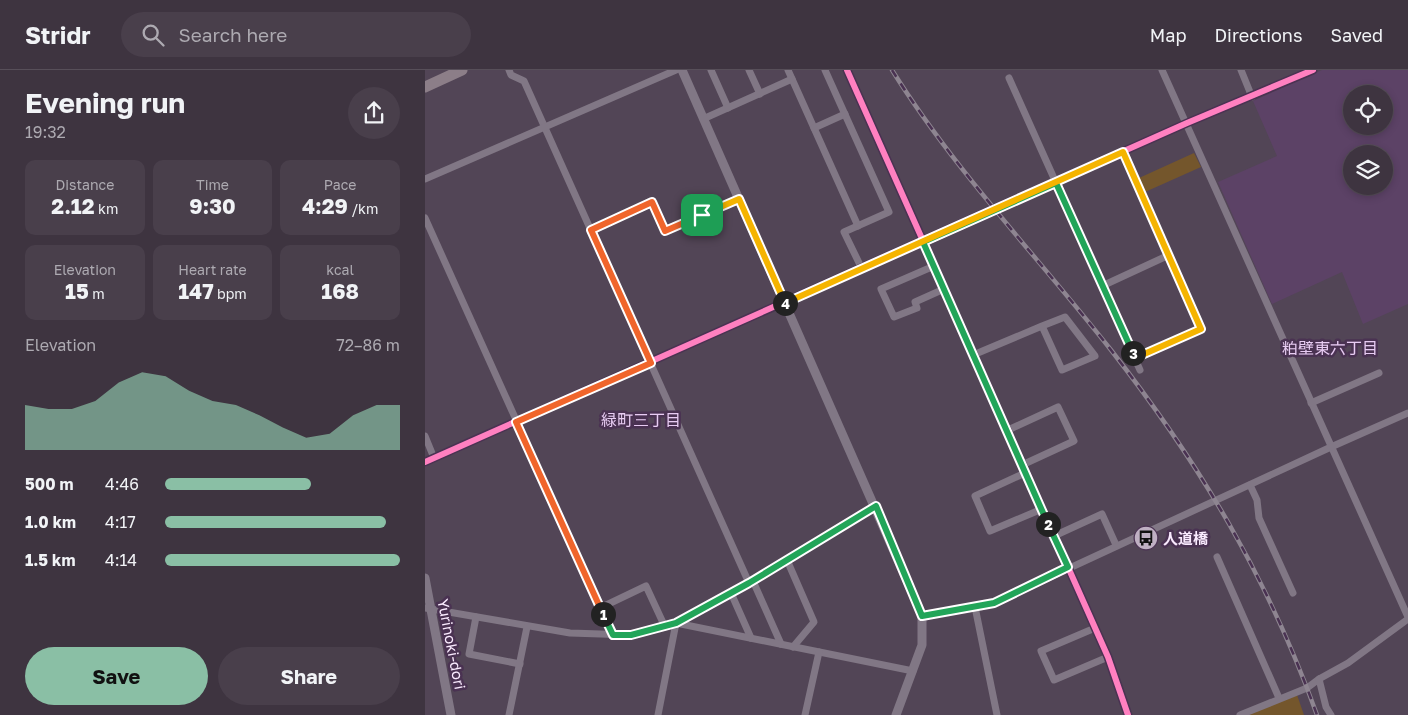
<!DOCTYPE html>
<html lang="en">
<head>
<meta charset="utf-8">
<style>
  :root { --surface:#3e3440; --page:#493f4b; --text:#f1f3f6; --muted:#adaab1; --line:#574f59; --accent:#8abfa5 }
  body { margin:0; font-family:"Golos Text","Noto Sans JP",sans-serif; background:var(--page); color:var(--text); height:100vh; display:flex; flex-direction:column; font-size:19px; white-space:nowrap }
  * { box-sizing:border-box; margin:0 }
  p { font-size:16px; color:var(--muted) }
  .icon { flex:none; width:28px; height:28px; fill:none; stroke:currentColor; stroke-width:2; stroke-linecap:round; stroke-linejoin:round }
  .map { position:relative; flex:1; overflow:hidden }
  .side { display:flex; flex-direction:column; background:var(--surface); width:425px }
  .side>* { flex:none }
  .fabs { position:absolute; left:918px; top:15px; display:grid; gap:10px }
  .fabs a { display:grid; place-items:center; width:50px; height:50px; border-radius:50%; background:var(--surface); box-shadow:0 2px 8px #0003,0 0 0 1px var(--line); font-size:25px }
  .pin { position:absolute; display:grid; place-items:center; width:42px; height:42px; color:#fff; margin:-21px; border-radius:10px; box-shadow:0 2px 8px #0006 }
  .km { position:absolute; width:25px; height:25px; margin:-12px; border-radius:50%; background:#222; color:#fff; font-size:14px; line-height:25px; text-align:center }
  .round { display:grid; place-items:center; flex:none; width:52px; height:52px; border-radius:26px; background:var(--page) }
  .head { display:flex; align-items:center; justify-content:space-between; height:85px; padding:0 25px }
  h1 { font-size:28px; font-weight:700; line-height:38px }
  .metrics { display:grid; grid-template-columns:repeat(3,1fr); gap:8px; height:85px; padding:5px 25px }
  .metrics div { display:grid; align-content:center; border-radius:10px; background:var(--page); text-align:center }
  .metrics b { font-size:21px; font-weight:700 }
  .metrics small { font-size:14px; font-weight:400 }
  .metrics p { font-size:14px }
  .chart { height:140px; padding:10px 25px }
  .chart p { display:flex; justify-content:space-between }
  .chart svg { width:100%; height:90px; margin-top:5px; fill:var(--accent); opacity:.7 }
  .primary-button { display:flex; gap:10px; margin-top:auto; padding:10px 25px }
  .primary-button a { flex:1; height:58px; border-radius:30px; background:var(--accent); color:#111; font-size:20px; font-weight:700; line-height:58px; text-align:center }
  .primary-button a+a { background:var(--page); color:var(--text) }
  ul { padding:0 25px; list-style:none; font-size:16px }
  li { display:grid; grid-template-columns:80px 60px 1fr; align-items:center; height:38px }
  li i { height:12px; border-radius:6px; background:var(--accent) }
  header { display:flex; align-items:center; gap:30px; box-sizing:border-box; height:70px; padding:0 25px; background:var(--surface); border-bottom:1px solid var(--line) }
  header strong { font-size:24px }
  nav { display:flex; gap:28px; margin-inline-start:auto; font-size:18px }
  .search { width:350px; height:45px; background:var(--page); display:flex; align-items:center; gap:12px; box-sizing:border-box; padding:0 18px; border-radius:28px; color:var(--muted); font-size:19px }
  main { display:flex; flex:1; min-height:0 }
  .map>svg:first-child { display:block }
  .built { fill:#5c4266; fill-rule:evenodd }
  .green { fill:#74562c }
  .lines { fill:none; stroke-linecap:round; stroke-linejoin:round }
  .minor { stroke:#817785; stroke-width:7 }
  .tertiary { stroke:#817785; stroke-width:9 }
  .trunk { stroke:#8c7e88; stroke-width:11 }
  .rail-casing { stroke:#8e8591; stroke-width:4.5 }
  .rail { stroke:#4a3252; stroke-width:2.5; stroke-dasharray:8; stroke-linecap:butt }
  .cycleway-casing { stroke:#4a3252; stroke-width:9 }
  .cycleway { stroke:#ff80c0; stroke-width:6 }
  .split-1-casing { stroke:#fff; stroke-width:10 }
  .split-2-casing { stroke:#fff; stroke-width:10 }
  .split-3-casing { stroke:#fff; stroke-width:10 }
  .split-4-casing { stroke:#fff; stroke-width:10 }
  .split-5-casing { stroke:#fff; stroke-width:10 }
  .split-1 { stroke:#f0652b; stroke-width:6 }
  .split-2 { stroke:#22a559; stroke-width:6 }
  .split-3 { stroke:#22a559; stroke-width:6 }
  .split-4 { stroke:#f5b400; stroke-width:6 }
  .split-5 { stroke:#f5b400; stroke-width:6 }
  .labels { text-anchor:middle; dominant-baseline:central; stroke-width:5; stroke-linejoin:round; paint-order:stroke }
  .poi-label { font-size:15px; font-weight:bold; fill:#f9eafe; stroke:#4a3252; text-anchor:start }
  .street-label { font-size:15px; fill:#f9eafe; stroke:#4a3252 }
  .neighbourhood-label { font-size:16px; fill:#e8ccf3; stroke:#4a3252 }
</style>
</head>
<body>
<header>
<strong>Stridr</strong>
<div class="search"><svg class="icon" aria-label="search" viewBox="0 0 24 24"><circle cx="10" cy="10" r="6"/><path d="M15 15l6 6"/></svg>Search here</div>
<nav><a>Map</a><a>Directions</a><a>Saved</a></nav>
</header>
<main>
<section class="side">
<div class="head"><div><h1>Evening run</h1><p>19:32</p></div><a class="round"><svg class="icon" aria-label="share" viewBox="0 0 24 24"><path d="M12 15V3M7 8l5-5 5 5M5 13v7h14v-7"/></svg></a></div>
<div class="metrics">
<div><p>Distance</p><b>2.12<small> km</small></b></div>
<div><p>Time</p><b>9:30</b></div>
<div><p>Pace</p><b>4:29<small> /km</small></b></div>
</div>
<div class="metrics">
<div><p>Elevation</p><b>15<small> m</small></b></div>
<div><p>Heart rate</p><b>147<small> bpm</small></b></div>
<div><p>kcal</p><b>168</b></div>
</div>
<div class="chart"><p><span>Elevation</span>72–86 m</p>
<svg viewBox="0 0 160 44" preserveAspectRatio="none"><path d="M0 44V22L10 24L20 24L30 20L40 11L50 6L60 8L70 15L80 20L90 22L100 27L110 33L120 38L130 36L140 27L150 22L160 22V44z"/></svg>
</div>
<ul>
<li><b>500 m</b>4:46<i style="width:62%"></i></li>
<li><b>1.0 km</b>4:17<i style="width:94%"></i></li>
<li><b>1.5 km</b>4:14<i style="width:100%"></i></li>
</ul>
<div class="primary-button"><a>Save</a><a>Share</a></div>
</section>
<div class="map">
<svg width="983" height="645" viewBox="0 0 983 645">
  <rect width="100%" height="100%" fill="#524556"/>
  <!-- built -->
  <path class="built" d="M897,0H983V234L938,254L917,202L847,234L793,112L852,86L828,31ZM926,24H959V56H926ZM926,84H959V116H926Z"/>
  <!-- green -->
  <g class="green">
    <polygon points="769,83 776,97 720,122 714,108"/>
    <polygon points="871,622 879,645 825,645 823,641"/>
  </g>
  <g class="lines">
    <!-- minor -->
    <g class="minor">
      <polyline points="84,0 86,5 99,11 324,513"/>
      <polyline points="286,0 303,38"/>
      <polyline points="324,0 335,24"/>
      <polyline points="363,0 433,156"/>
      <polyline points="400,0 464,142 419,162 437,199"/>
      <polyline points="422,0 683,587 703,645"/>
      <polyline points="737,0 983,547"/>
      <polyline points="816,0 827,27"/>
      <polyline points="584,8 715,300"/>
      <polyline points="278,49 367,9"/>
      <polyline points="389,58 420,44"/>
      <polyline points="698,82 776,259 710,288"/>
      <polyline points="0,109 251,0"/>
      <polyline points="0,148 188,565"/>
      <polyline points="166,160 227,133 240,161 314,129"/>
      <polyline points="509,196 456,219 469,247 492,238 490,232 519,219"/>
      <polyline points="677,216 744,185"/>
      <polyline points="548,285 617,256 637,300 670,286 640,247 617,256"/>
      <polyline points="886,333 954,303"/>
      <polyline points="583,360 633,337 649,371 597,395"/>
      <polyline points="0,366 9,388"/>
      <polyline points="0,392 762,53 888,0"/>
      <polyline points="600,403 550,426 565,461 617,439"/>
      <polyline points="825,415 832,430 834,448 868,523"/>
      <polyline points="629,466 677,444 691,475"/>
      <polyline points="792,487 854,628"/>
      <polyline points="362,490 389,552 368,577"/>
      <polyline points="328,511 356,574"/>
      <polyline points="306,523 326,568"/>
      <polyline points="550,537 572,645"/>
      <polyline points="0,538 145,563 206,565 221,562 251,553 324,513 451,436"/>
      <polyline points="175,538 221,516 240,557"/>
      <polyline points="497,545 569,533 906,377 983,343"/>
      <polyline points="51,547 44,584 95,594"/>
      <polyline points="670,558 616,581 629,610 683,587"/>
      <polyline points="84,645 102,557"/>
      <polyline points="233,645 251,553 488,601"/>
      <polyline points="380,645 394,582"/>
      <polyline points="815,645 882,618 894,609"/>
      <polyline points="906,645 901,637 894,609 923,593 983,549"/>
    </g>
    <!-- tertiary -->
    <g class="tertiary">
      <polyline points="257,0 497,545 497,575 471,645"/>
      <polyline points="0,508 26,645"/>
    </g>
    <!-- trunk -->
    <polyline class="trunk" points="0,17 37,0"/>
    <!-- rail casing -->
    <g class="rail-casing">
      <path id="rail" d="M467,0C530,101 613,187 686,280C775,394 843,508 892,645"/>
    </g>
    <!-- rail -->
    <use href="#rail" class="rail"/>
    <!-- cycleway casing -->
    <g class="cycleway-casing">
      <g id="cycleway">
        <polyline points="422,0 683,587 703,645"/>
        <polyline points="0,392 762,53 888,0"/>
      </g>
    </g>
    <!-- cycleway -->
    <use href="#cycleway" class="cycleway"/>
  </g>
  <g class="lines">
    <!-- split-1 casing -->
    <g class="split-1-casing">
      <polyline id="split-1" points="178,544 91,352 226,293 166,160 227,132 240,161 277,145"/>
    </g>
    <!-- split-2 casing -->
    <g class="split-2-casing">
      <polyline id="split-2" points="178,544 188,565 206,565 251,553 324,513 451,436 497,546 569,533 643,497 623,454"/>
    </g>
    <!-- split-3 casing -->
    <g class="split-3-casing">
      <polyline id="split-3" points="623,454 498,172 631,113 708,283"/>
    </g>
    <!-- split-4 casing -->
    <g class="split-4-casing">
      <polyline id="split-4" points="360,233 698,82 776,259 710,288 708,283"/>
    </g>
    <!-- split-5 casing -->
    <g class="split-5-casing">
      <polyline id="split-5" points="277,145 314,129 360,233"/>
    </g>
    <!-- split-1 -->
    <use href="#split-1" class="split-1"/>
    <!-- split-2 -->
    <use href="#split-2" class="split-2"/>
    <!-- split-3 -->
    <use href="#split-3" class="split-3"/>
    <!-- split-4 -->
    <use href="#split-4" class="split-4"/>
    <!-- split-5 -->
    <use href="#split-5" class="split-5"/>
  </g>
  <!-- icons -->
  <defs>
    <g id="bus-disc" transform="scale(1.25)"><circle r="9.5" fill="#bfb0c3" stroke="#4a3252"/><path d="M-5-6H5V4H4V6H2V4H-2V6H-4V4H-5ZM-3.5-4V0h7V-4ZM-3.5 1.2v1.5H-2V1.2ZM2 1.2v1.5H3.5V1.2Z" fill="#111"/></g>
  </defs>
  <g fill-rule="evenodd">
    <use href="#bus-disc" x="721" y="468"/>
  </g>
  <g class="labels">
    <!-- poi labels -->
    <g class="poi-label">
      <text x="738" y="468">人道橋</text>
    </g>
    <!-- street labels -->
    <g class="street-label">
      <text transform="translate(27 574) rotate(79)">Yurinoki-dori</text>
    </g>
    <!-- neighbourhood labels -->
    <g class="neighbourhood-label">
      <text x="905" y="278">粕壁東六丁目</text>
      <text x="216" y="350">緑町三丁目</text>
    </g>
  </g>
</svg>
<div class="fabs">
<a><svg class="icon" aria-label="locate" viewBox="0 0 24 24"><circle cx="12" cy="12" r="6"/><path d="M12 2v4M12 18v4M2 12h4M18 12h4"/></svg></a>
<a><svg class="icon" aria-label="layers" viewBox="0 0 24 24"><path d="M12 4l9 5-9 5-9-5zM3 14l9 5 9-5"/></svg></a>
</div>
<div class="pin" style="left:277px;top:145px;background:#1e9e55"><svg class="icon" aria-label="arrive" viewBox="0 0 24 24"><path d="M6 21V4h12l-3 4 3 4H6"/></svg></div>
<b class="km" style="left:178px;top:544px">1</b>
<b class="km" style="left:623px;top:454px">2</b>
<b class="km" style="left:708px;top:283px">3</b>
<b class="km" style="left:360px;top:233px">4</b>
</div>
</main>
</body>
</html>
